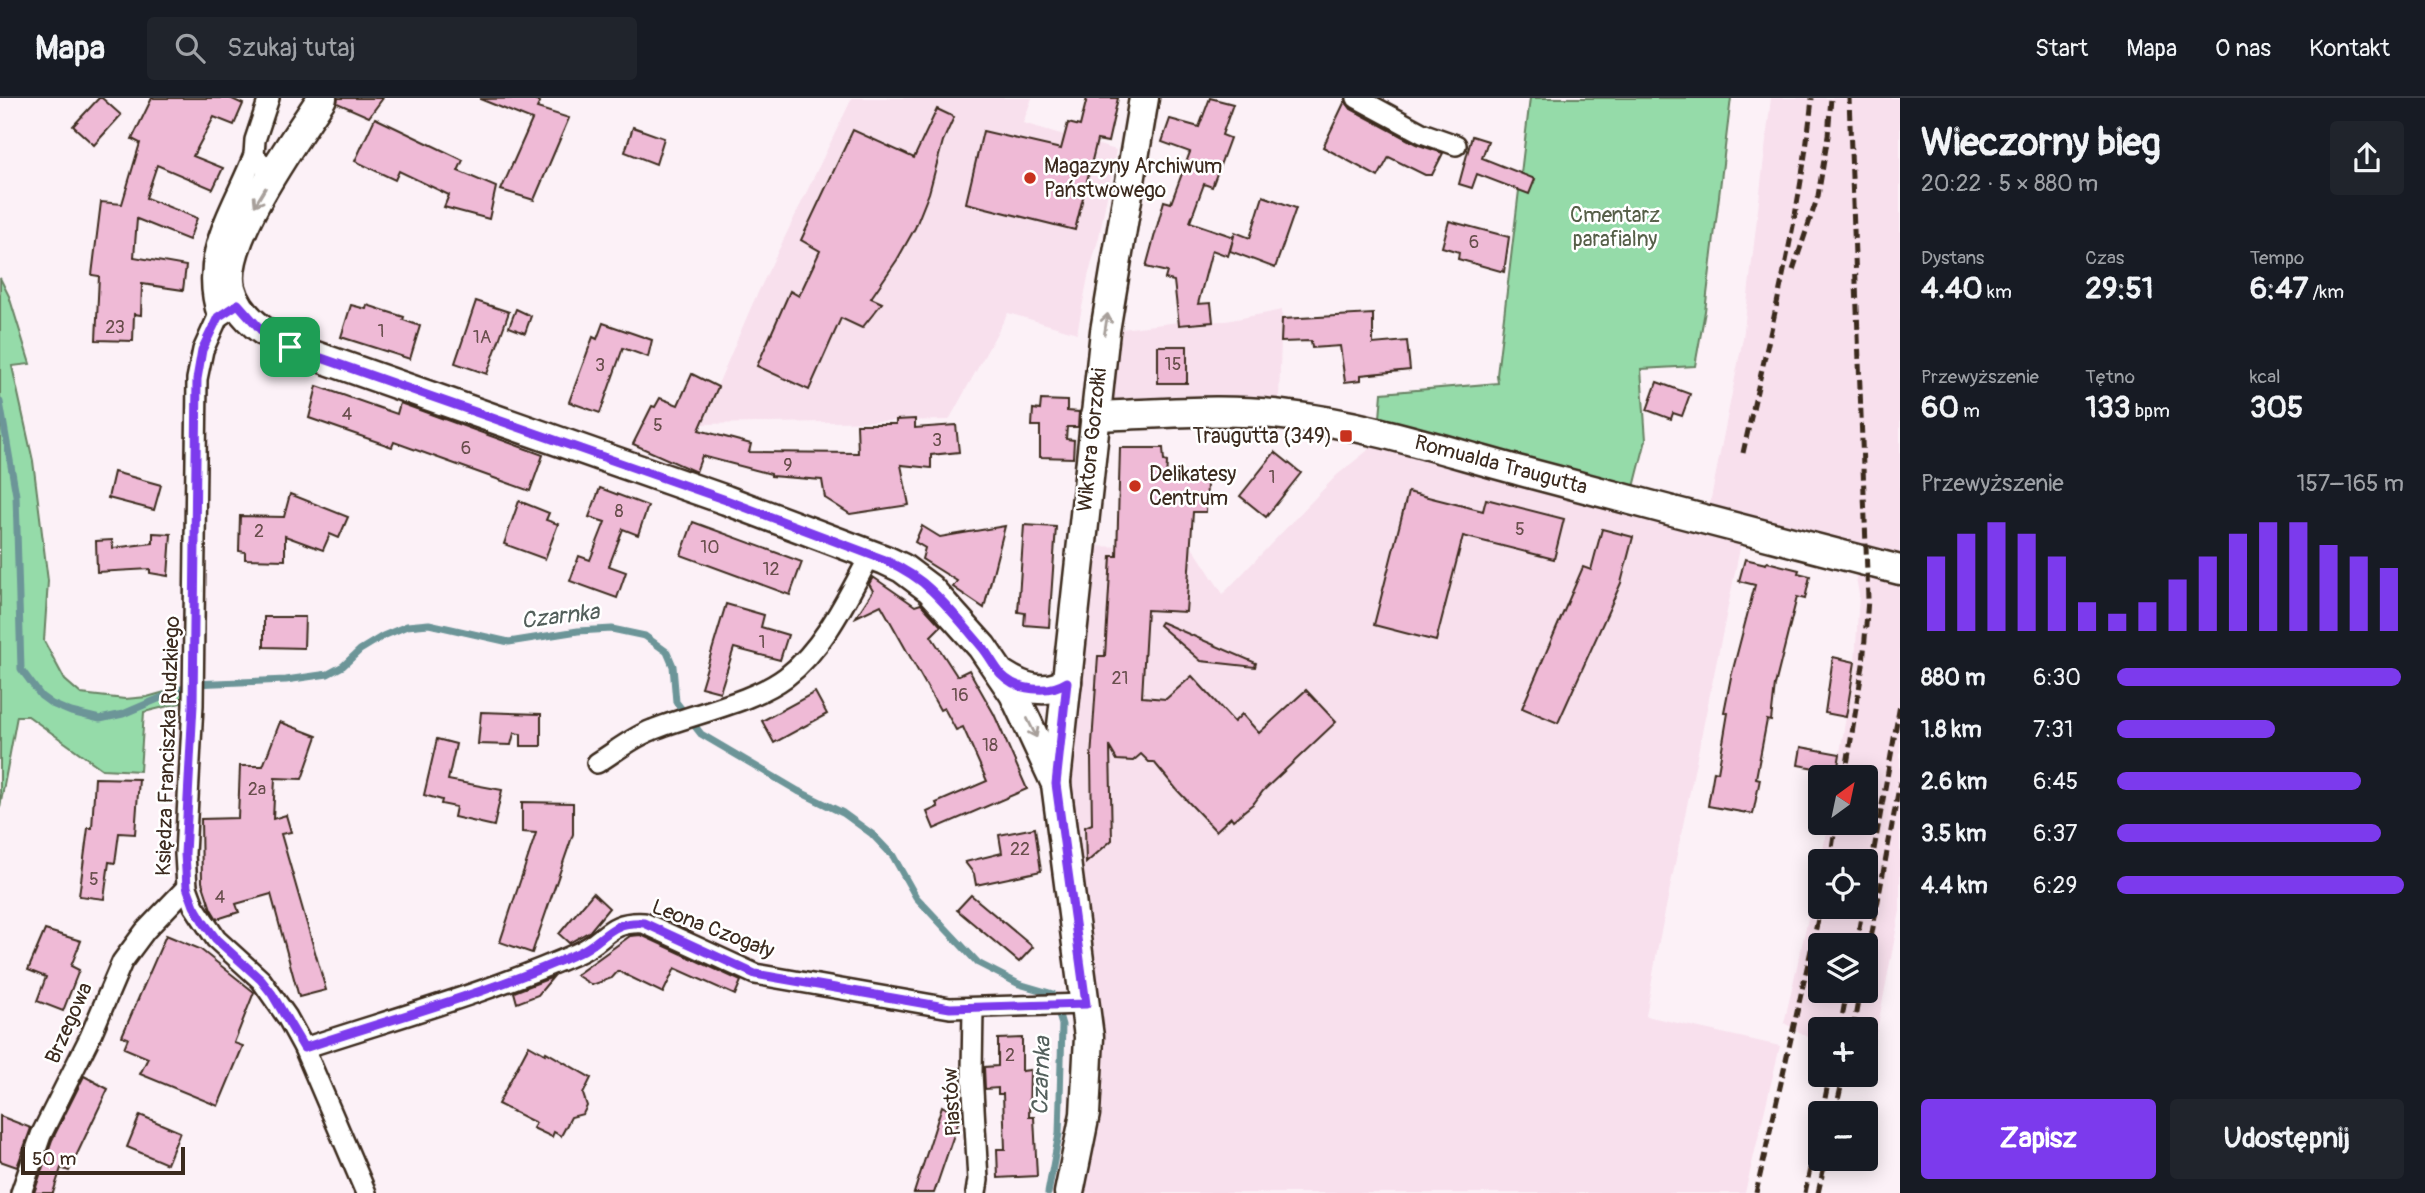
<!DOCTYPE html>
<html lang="pl">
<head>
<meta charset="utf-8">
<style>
  :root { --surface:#171b24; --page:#20242c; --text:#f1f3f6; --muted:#9ea1a6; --line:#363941; --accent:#7c3aed }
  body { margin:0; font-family:Pangolin,sans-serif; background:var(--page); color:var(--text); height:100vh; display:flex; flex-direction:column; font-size:26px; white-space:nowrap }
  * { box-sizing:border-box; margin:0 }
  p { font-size:23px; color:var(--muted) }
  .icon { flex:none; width:38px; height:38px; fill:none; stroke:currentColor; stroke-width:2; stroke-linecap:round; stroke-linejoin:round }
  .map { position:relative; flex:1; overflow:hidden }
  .details { display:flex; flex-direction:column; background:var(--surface); width:525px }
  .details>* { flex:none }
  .needle { width:46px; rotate:33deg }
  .fabs { position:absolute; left:1808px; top:667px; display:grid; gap:14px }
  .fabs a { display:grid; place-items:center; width:70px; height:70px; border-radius:7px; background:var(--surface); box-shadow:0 4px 18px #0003; font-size:35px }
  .scale { position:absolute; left:21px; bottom:18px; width:164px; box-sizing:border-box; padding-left:7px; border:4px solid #3b2a1e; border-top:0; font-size:19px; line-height:24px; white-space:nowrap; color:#3b2a1e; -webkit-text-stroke:5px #fff; paint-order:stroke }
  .pin { position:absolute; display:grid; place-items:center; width:60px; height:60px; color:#fff; margin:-30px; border-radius:14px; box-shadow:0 4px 10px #0006 }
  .round { display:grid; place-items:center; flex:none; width:74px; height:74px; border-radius:7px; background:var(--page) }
  .head { display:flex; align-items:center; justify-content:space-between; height:119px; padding:0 21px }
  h1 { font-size:38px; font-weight:800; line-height:52px }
  .stats { display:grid; grid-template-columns:repeat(3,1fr); gap:10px; height:119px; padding:7px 21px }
  .stats div { display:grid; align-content:center }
  .stats b { font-size:30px; font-weight:800 }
  .stats small { font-size:19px; font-weight:400 }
  .stats p { font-size:19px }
  .chart { height:196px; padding:14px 21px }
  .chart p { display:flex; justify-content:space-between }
  .chart svg { width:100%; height:126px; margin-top:7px; stroke:var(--accent); stroke-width:6 }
  .button { display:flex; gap:14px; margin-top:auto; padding:14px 21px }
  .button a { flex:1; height:80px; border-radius:7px; background:var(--accent); color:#fff; font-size:28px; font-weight:800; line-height:80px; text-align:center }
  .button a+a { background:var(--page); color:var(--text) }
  ul { padding:0 21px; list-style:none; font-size:23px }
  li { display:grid; grid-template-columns:112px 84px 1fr; align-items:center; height:52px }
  li i { height:18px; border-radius:9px; background:var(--accent) }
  header { display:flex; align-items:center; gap:42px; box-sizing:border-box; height:98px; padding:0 35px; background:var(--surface); border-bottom:2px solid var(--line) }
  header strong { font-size:33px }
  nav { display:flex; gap:38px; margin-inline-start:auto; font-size:24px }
  .search { width:490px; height:63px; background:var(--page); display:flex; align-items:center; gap:18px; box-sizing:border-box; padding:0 24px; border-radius:7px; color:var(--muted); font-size:26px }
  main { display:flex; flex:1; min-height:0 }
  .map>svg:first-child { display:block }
  .built { fill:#f8e0ed; fill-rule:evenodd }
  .green { fill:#95dba9; stroke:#688264; stroke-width:2 }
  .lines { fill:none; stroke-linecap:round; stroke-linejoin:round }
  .stream { stroke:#6c9598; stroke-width:7 }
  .building { fill:#efbad6; stroke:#3b2a1e; stroke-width:2 }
  .street-casing { stroke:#3b2a1e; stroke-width:24 }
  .secondary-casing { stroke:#3b2a1e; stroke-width:33 }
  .street { stroke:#fff; stroke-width:19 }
  .secondary { stroke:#fff; stroke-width:28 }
  .rail { stroke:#3b2a1e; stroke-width:5; stroke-dasharray:10 5; stroke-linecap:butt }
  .oneway { stroke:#a79f9a }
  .route-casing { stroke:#fff; stroke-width:14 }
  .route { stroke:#7c3aed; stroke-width:9 }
  .poi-dot { fill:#c8321e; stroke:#fff; stroke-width:2.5 }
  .labels { text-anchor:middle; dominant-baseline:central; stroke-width:5; stroke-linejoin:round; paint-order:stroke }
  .number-label { font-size:18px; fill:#684e4c }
  .poi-label { font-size:21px; fill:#3b2a1e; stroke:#fff; text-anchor:start }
  .park-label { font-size:21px; fill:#565f48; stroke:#fff }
  .street-label { font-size:21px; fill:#3b2a1e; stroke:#fff }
  .water-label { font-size:23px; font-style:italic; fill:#535f5b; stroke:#fff }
</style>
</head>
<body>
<header>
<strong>Mapa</strong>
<div class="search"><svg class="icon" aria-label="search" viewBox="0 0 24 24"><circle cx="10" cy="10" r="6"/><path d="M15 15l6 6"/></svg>Szukaj tutaj</div>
<nav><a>Start</a><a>Mapa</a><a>O nas</a><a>Kontakt</a></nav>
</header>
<main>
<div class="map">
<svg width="1900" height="1095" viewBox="0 0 1900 1095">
  <rect width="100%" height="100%" fill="#fcf1f7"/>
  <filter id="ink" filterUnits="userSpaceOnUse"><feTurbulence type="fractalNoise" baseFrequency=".0143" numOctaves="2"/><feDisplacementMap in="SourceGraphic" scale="14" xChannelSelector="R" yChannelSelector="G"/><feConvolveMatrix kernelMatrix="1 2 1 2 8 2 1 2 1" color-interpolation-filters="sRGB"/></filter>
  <g filter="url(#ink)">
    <!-- built -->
    <g class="built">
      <polygon points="852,0 1032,0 1023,25 1116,52 1099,139 1088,179 1077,235 1008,215 949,322 701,326 752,207"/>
      <path d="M1771,0H1900V813L1869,973L1866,971V931H1820V946L1784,925L1820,768V808H1866V763H1821L1828,725L1866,724V679H1836L1855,564L1859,496L1852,459L1744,431L1657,853L1646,918L1780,948L1745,1095H1069L1082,1036L1061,727L1081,448L1193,450L1223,496L1337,377L1367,353L1379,333L1707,420L1743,240ZM1820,847H1866V892H1820Z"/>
      <polygon points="1282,212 1279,301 1282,317 1095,318 1105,233 1179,224 1226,223"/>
    </g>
    <!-- green -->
    <g class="green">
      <polygon points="1530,0 1731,0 1705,213 1695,268 1641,271 1646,342 1631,401 1379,333 1382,295 1498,285 1497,277"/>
      <polygon points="0,180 9,198 30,266 12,268 33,363 48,483 44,543 65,582 81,596 125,601 147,599 193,586 193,602 144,614 140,673 102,671 28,618 17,618 0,709"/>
    </g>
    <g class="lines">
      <!-- stream -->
      <polyline class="stream" points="0,304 16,397 21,571 41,598 52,606 71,614 100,621 123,616 193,586 286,582 328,576 343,568 360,552 383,538 407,528 429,526 509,544 578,533 612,531 645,538 667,554 673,568 676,604 701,636 798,693 843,715 872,736 893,758 916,799 978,865 1019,886 1053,896 1062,927 1059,1036 1048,1095"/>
    </g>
    <!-- building -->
    <g class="building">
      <polygon points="99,0 102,0 121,17 94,47 73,28"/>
      <polygon points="152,0 230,0 243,6 234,27 214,19 193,58 223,70 213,91 157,67 146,100 197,120 189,142 137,121 134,159 186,168 183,192 142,186 141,217 134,216 133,243 96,242 99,178 92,177 101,104 122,106 140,45 132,41"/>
      <polygon points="338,0 383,0 369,19 337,5"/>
      <polygon points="529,0 540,4 537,10 569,20 534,102 501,92 532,22 480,1"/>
      <polygon points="1087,0 1118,0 1108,44 1097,42 1075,132 966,105 983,33 1061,51 1068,25 1080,28"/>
      <polygon points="1210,0 1233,6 1222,37 1230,40 1212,89 1204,86 1190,124 1234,139 1228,158 1212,152 1198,206 1211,205 1213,224 1179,227 1174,183 1165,181 1167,174 1146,169 1164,103 1171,105 1190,54 1162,44 1170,21 1199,29"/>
      <polygon points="1345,3 1351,11 1416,46 1443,55 1432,77 1425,77 1389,59 1378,79 1323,49"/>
      <polygon points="937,11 954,19 943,43 929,95 915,130 897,162 871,200 882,205 862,230 841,220 809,292 757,268 790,193 799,198 820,153 801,142 853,32 914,60"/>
      <polygon points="375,20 463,62 458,73 496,89 489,121 444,109 449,97 399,73 395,82 355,63"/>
      <polygon points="633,29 664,40 656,66 625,54"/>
      <polygon points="1472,38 1488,43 1482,60 1535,81 1529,96 1477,76 1472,90 1459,86"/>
      <polygon points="1263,98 1296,110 1275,170 1230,153 1235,134 1250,140"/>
      <polygon points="1449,123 1509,139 1504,174 1458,161 1459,154 1442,149"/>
      <polygon points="476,203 509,214 487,276 455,265"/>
      <polygon points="351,207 366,211 367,207 404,219 403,222 420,228 410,261 341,239"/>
      <polygon points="516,211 531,218 525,235 509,229"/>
      <polygon points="1373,216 1373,246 1407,243 1410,272 1361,277 1361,282 1345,284 1340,248 1312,250 1311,243 1281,244 1282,221"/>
      <polygon points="603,225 652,242 648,259 623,250 600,315 569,304 593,239 597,241"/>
      <rect x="1158" y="248" width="29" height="37"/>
      <polygon points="692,276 718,289 699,332 751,346 749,354 858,355 857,326 896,326 896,322 915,321 915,330 956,327 959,354 931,357 931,370 901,367 909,407 850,416 825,400 822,382 771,378 771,376 702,358 696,374 633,346 652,308 655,309 660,300 678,307"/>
      <polygon points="1657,284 1690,296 1682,318 1673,315 1671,321 1647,312"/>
      <polygon points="317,288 397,316 400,305 543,357 530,393 394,344 392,349 309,320"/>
      <polygon points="1041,302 1067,303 1067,313 1079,314 1078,329 1067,329 1066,341 1074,342 1073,360 1040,359 1040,328 1032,328 1033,311 1040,312"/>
      <polygon points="1120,350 1163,350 1164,363 1167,364 1166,383 1207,384 1206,414 1193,414 1186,514 1147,512 1142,599 1166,601 1192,578 1234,624 1242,616 1259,635 1306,592 1336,624 1263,693 1254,705 1233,722 1231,719 1216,733 1177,692 1154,664 1149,664 1141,656 1133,663 1117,662 1110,650 1112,742 1086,765 1085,729 1092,726 1091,660 1098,558 1105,558 1111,458 1117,458"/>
      <polygon points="1275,354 1301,375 1266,419 1240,398"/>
      <polygon points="114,374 161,387 154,412 108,400"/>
      <polygon points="600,390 648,408 638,437 623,431 609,468 626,474 617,500 570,483 579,458 590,462 605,424 589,419"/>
      <polygon points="1408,394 1483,413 1486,401 1564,421 1554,461 1463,438 1436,543 1374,527"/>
      <polygon points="290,396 348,419 339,440 330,436 323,452 285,438 285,462 245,461 245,454 239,453 240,418 284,419"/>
      <polygon points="519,403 549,415 546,422 558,426 545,461 504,446"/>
      <polygon points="693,424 802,464 790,497 681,457"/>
      <polygon points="1024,427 1056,429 1049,529 1024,527 1025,515 1018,514"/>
      <polygon points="922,428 940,439 1005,428 984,510 953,489 957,483 922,461 925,450 915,444"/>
      <polygon points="1602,431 1633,439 1621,485 1558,625 1522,610 1583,469 1591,472"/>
      <polygon points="153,435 171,436 168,478 150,475 150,471 97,474 96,443 112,442 113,450 153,445"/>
      <polygon points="1745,461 1766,466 1767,464 1799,472 1798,475 1810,478 1805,501 1797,499 1775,587 1771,623 1767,622 1756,680 1760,681 1753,716 1708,708 1714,673 1718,674 1728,615 1724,614 1731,579 1755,487 1739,483"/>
      <polygon points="873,479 915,508 921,506 941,528 931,538 957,578 969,572 994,616 1027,691 934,731 927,714 938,709 936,705 987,683 963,629 956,632 944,610 940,612 881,507 856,519 873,493 869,486"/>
      <polygon points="726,506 764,517 761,529 788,537 780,562 734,550 720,594 701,589"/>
      <polygon points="264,519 305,519 304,550 264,549"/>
      <polygon points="1161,524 1256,565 1255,569 1201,563 1159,527"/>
      <polygon points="1833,559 1855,564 1846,619 1825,615"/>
      <polygon points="815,594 827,616 774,645 762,623"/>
      <polygon points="481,614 541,616 541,648 521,648 521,636 514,635 511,647 478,646"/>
      <polygon points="280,624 317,638 302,681 275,680 273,721 286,717 291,734 281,736 326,892 299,899 271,796 236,806 239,814 217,821 211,811 202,784 201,721 238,720 240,668 263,668"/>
      <polygon points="437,641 456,646 448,682 502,692 494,728 454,719 456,709 441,706 442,702 424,697"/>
      <polygon points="1801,649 1840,656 1837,674 1798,667"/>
      <polygon points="95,680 139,681 135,736 119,735 115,765 109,764 104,801 79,798 88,730 92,730"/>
      <polygon points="522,704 573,705 573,736 532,855 500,844 536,735 522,734"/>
      <polygon points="1035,730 1041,773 976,787 974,776 965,764 1002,755 999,737"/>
      <polygon points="593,795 609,810 590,833 569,845 559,836"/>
      <polygon points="971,797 1033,849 1019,864 957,812"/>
      <polygon points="45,832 81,843 71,868 79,872 63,913 37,903 46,879 28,872"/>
      <polygon points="166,837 200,851 254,894 234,945 243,948 218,1008 140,976 148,960 124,950 128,940 122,938"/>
      <polygon points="641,837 741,883 735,897 675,870 663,895 618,873 612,880 592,887 576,877 630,838"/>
      <polygon points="553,879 538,897 517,905 514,894"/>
      <polygon points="1022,940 1022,973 1030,972 1029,1019 1034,1019 1037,1078 998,1080 997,1051 1005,1051 1003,996 998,996 998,990 985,991 984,969 998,968 998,941"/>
      <polygon points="529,947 545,956 546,954 591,980 583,996 587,1008 583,1016 571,1019 561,1038 554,1034 552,1039 533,1030 536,1025 498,1006"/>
      <polygon points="84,978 108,991 69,1073 61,1070 53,1095 34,1095 52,1042"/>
      <polygon points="942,1008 960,1019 934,1095 914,1095"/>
      <polygon points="140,1017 180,1034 167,1066 127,1049"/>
      <polygon points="0,1018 31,1030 17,1069 0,1063"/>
    </g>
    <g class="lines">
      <!-- street casing -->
      <g class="street-casing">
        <g id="street">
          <polyline points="1357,0 1422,35 1456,47"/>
          <polyline points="263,67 254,57 255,42 269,0"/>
          <polyline points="238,206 218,219 203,252 197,281 193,607 185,756 187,789 194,808 216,841 261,882 287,919 304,950 366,1095"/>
          <path d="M218,219C197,158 232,113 254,57"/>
          <path d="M597,665C615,654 633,639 652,632C692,616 753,604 786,579C825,549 848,498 871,456"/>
          <polyline points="973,910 972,974 978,1082 976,1095"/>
          <path d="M304,950C395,920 490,894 578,855C607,842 607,823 644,825L755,876L950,910L1086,906"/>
          <polyline points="21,1095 41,1037 90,939 122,864 145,833 187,789"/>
        </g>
      </g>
      <!-- secondary casing -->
      <g class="secondary-casing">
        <g id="secondary">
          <path d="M322,0C296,40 220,143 231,190C238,218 266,237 290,249L726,402L885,462L902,470L930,491L982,549L1014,596L1056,686L1089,939L1085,1016L1069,1095"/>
          <path d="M1095,318C1160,316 1225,309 1290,318C1369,327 1445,353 1521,373C1647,407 1774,439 1900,472"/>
          <path d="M1003,577C1023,590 1045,598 1067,584"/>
          <polyline points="1056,683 1105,233 1144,0"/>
        </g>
      </g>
      <!-- street -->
      <use href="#street" class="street"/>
      <!-- secondary -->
      <use href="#secondary" class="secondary"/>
      <!-- rail -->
      <g class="rail">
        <polyline points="1793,172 1818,98 1828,38 1831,0"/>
        <path d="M1743,355C1769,237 1800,121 1812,0"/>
        <polyline points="1845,679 1863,567 1868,501 1849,0"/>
        <polyline points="1830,763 1836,724"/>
        <polyline points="1866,796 1900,607"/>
        <polyline points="1856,847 1863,808"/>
        <polyline points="1866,867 1900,684"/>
        <polyline points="1840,931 1847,892"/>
        <polyline points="1853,931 1860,892"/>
        <polyline points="1822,1015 1830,976"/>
        <polyline points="1835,1015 1844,976"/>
        <polyline points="1756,1095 1821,808"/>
        <polyline points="1805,1095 1820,1023"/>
        <polyline points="1818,1095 1826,1060"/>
      </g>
    </g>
    <!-- one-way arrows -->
    <defs><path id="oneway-shaft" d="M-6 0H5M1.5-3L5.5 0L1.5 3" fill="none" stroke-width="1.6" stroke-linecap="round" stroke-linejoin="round" transform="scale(1.75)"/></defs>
    <g class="oneway">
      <use href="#oneway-shaft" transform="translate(260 99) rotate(121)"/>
      <use href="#oneway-shaft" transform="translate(1106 226) rotate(-81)"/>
      <use href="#oneway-shaft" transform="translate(1032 630) rotate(64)"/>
    </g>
  </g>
  <g class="lines" filter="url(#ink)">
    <!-- route casing -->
    <g class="route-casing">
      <path id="route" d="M238,206L261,232L290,249L726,402L885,462C902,470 918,479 931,492C949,509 966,530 982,549C989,557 994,568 1001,576C1017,593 1048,596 1067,584L1056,686L1086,906L950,910L755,876L644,825C607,823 607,842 578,855C492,894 394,920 304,950L272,896L261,882L216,841L204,825L194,808L187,789L185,756L193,607L197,281L202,252L218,219Z"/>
    </g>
    <!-- route -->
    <use href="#route" class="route"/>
  </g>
  <!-- markers -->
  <g class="poi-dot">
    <circle cx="1030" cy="80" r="7"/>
    <rect x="1339" y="331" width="14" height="14" rx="3.5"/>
    <circle cx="1135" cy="388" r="7"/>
  </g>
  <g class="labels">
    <!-- number labels -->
    <g class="number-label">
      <text x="1474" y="144">6</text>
      <text x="115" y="229">23</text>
      <text x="381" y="233">1</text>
      <text x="482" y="239">1A</text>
      <text x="1173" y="266">15</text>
      <text x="600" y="267">3</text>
      <text x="347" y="316">4</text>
      <text x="658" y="327">5</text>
      <text x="937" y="342">3</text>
      <text x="466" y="350">6</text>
      <text x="788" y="367">9</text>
      <text x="1272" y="379">1</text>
      <text x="619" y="413">8</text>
      <text x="1520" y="431">5</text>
      <text x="259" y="433">2</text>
      <text x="710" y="449">10</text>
      <text x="771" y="471">12</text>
      <text x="762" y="544">1</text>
      <text x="1120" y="580">21</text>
      <text x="960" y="597">16</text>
      <text x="990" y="647">18</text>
      <text x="257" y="691">2a</text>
      <text x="1020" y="751">22</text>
      <text x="94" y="781">5</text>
      <text x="220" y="799">4</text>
      <text x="1010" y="957">2</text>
    </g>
    <!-- poi labels -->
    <g class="poi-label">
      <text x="1044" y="68">Magazyny Archiwum<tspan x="1044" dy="24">Państwowego</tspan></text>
      <text x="1332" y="338" text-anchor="end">Traugutta (349)</text>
      <text x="1149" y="376">Delikatesy<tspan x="1149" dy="24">Centrum</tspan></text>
    </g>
    <!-- park labels -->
    <g class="park-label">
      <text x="1615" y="117">Cmentarz<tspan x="1615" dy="24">parafialny</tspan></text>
    </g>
    <!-- street labels -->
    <g class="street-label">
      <text transform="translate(1092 342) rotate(-84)">Wiktora Gorzołki</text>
      <text transform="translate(1501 367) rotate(15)">Romualda Traugutta</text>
      <text transform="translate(168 648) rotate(-88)">Księdza Franciszka Rudzkiego</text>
      <text transform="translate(713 831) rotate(21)">Leona Czogały</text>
      <text transform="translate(69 925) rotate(-66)">Brzegowa</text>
      <text transform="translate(952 1004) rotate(-93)">Piastów</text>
    </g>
    <!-- water labels -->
    <g class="water-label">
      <text transform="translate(560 518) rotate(-7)">Czarnka</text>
      <text transform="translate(1041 978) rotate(-88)">Czarnka</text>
    </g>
  </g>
</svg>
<div class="fabs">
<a><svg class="needle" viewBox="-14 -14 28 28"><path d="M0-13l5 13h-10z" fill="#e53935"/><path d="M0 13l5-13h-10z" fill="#9ea1a6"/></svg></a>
<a><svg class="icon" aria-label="locate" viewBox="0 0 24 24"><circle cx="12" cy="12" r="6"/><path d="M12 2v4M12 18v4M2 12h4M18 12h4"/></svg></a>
<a><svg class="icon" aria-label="layers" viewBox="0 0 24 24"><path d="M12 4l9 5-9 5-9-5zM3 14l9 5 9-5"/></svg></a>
<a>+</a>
<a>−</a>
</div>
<div class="scale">50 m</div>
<div class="pin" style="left:290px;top:249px;background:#1e9e55"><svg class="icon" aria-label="arrive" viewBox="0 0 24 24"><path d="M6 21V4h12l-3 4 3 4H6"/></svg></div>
</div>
<section class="details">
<div class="head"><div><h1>Wieczorny bieg</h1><p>20:22 · 5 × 880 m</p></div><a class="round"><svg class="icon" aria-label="share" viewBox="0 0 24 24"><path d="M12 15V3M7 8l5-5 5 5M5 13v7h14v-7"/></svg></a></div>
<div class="stats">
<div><p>Dystans</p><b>4.40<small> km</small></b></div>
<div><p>Czas</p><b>29:51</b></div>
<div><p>Tempo</p><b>6:47<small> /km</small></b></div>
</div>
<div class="stats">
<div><p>Przewyższenie</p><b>60<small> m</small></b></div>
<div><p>Tętno</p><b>133<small> bpm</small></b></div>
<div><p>kcal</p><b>305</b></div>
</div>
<div class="chart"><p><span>Przewyższenie</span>157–165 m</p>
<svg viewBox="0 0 160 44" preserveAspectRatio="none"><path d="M5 44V18M15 44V10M25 44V6M35 44V10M45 44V18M55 44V34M65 44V38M75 44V34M85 44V26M95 44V18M105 44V10M115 44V6M125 44V6M135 44V14M145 44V18M155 44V22"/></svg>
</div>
<ul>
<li><b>880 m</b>6:30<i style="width:99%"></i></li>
<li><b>1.8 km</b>7:31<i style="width:55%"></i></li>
<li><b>2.6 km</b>6:45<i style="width:85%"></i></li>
<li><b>3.5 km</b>6:37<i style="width:92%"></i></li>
<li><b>4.4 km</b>6:29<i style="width:100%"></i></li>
</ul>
<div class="button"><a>Zapisz</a><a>Udostępnij</a></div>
</section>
</main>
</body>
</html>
